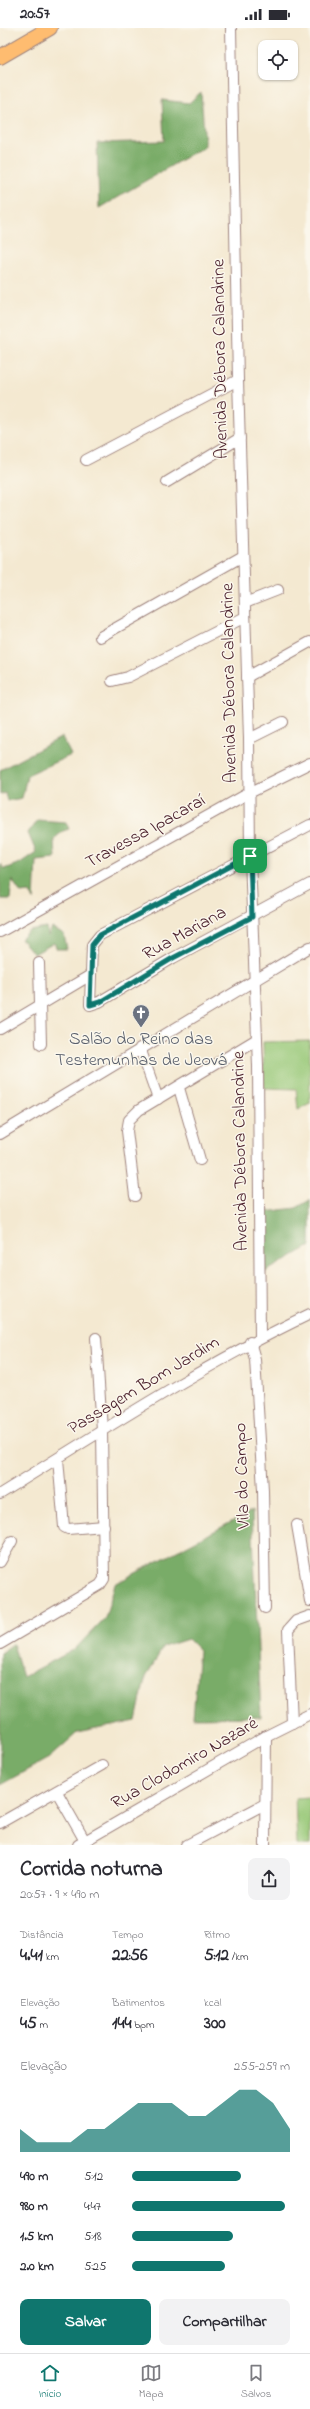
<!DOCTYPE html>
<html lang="pt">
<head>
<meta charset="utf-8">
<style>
  :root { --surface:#fff; --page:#f2f2f3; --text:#2b2b33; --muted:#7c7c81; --line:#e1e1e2; --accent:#0f766e }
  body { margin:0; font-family:"Indie Flower",sans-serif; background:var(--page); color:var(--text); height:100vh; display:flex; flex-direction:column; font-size:15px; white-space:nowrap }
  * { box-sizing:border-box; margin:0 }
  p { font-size:13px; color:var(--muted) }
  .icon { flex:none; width:22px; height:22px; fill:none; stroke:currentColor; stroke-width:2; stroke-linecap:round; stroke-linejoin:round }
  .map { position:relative; height:1817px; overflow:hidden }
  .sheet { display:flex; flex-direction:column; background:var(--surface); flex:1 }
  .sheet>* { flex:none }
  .controls { position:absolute; left:258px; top:12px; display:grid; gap:8px }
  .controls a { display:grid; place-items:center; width:40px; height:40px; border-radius:8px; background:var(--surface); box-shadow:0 1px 3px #0004; font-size:20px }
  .pin { position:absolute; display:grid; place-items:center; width:34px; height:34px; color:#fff; margin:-17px; border-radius:8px; box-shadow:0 2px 6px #0006 }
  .round { display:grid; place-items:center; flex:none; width:42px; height:42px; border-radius:8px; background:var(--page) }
  .head { display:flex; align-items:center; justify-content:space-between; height:68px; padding:0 20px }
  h1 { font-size:22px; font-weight:700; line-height:30px }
  .metrics { display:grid; grid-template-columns:repeat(3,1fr); gap:6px; height:68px; padding:4px 20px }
  .metrics div { display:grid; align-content:center }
  .metrics b { font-size:17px; font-weight:700 }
  .metrics small { font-size:11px; font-weight:400 }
  .metrics p { font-size:11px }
  .chart { height:112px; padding:8px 20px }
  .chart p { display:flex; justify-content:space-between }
  .chart svg { width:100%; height:72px; margin-top:4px; fill:var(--accent); opacity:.7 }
  .action { display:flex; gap:8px; margin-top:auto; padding:8px 20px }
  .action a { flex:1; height:46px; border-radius:8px; background:var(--accent); color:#fff; font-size:16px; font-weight:700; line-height:46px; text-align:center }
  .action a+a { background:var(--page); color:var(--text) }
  ul { padding:0 20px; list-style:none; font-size:13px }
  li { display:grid; grid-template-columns:64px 48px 1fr; align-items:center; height:30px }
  li i { height:10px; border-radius:5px; background:var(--accent) }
  .status { display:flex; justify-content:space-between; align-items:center; height:28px; padding:0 20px; background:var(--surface); direction:ltr }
  .status svg { height:11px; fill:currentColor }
  .tabs { display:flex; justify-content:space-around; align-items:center; height:56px; border-top:1px solid var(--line); background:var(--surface); font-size:11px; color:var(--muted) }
  .tabs a { display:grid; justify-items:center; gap:2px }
  .tabs .current { color:var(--accent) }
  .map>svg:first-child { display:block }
  .green { fill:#97c877; stroke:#707451 }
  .forest { fill:#79ac68; stroke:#62664a }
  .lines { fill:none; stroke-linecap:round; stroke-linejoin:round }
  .minor-casing { stroke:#9f847e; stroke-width:12 }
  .highway-casing { stroke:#9f847e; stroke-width:16 }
  .minor { stroke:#fff; stroke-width:10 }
  .highway { stroke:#febc70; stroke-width:14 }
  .route-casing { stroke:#fff; stroke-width:8 }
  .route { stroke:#0f766e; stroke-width:5 }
  .labels { text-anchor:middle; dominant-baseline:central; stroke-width:3; stroke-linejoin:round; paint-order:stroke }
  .street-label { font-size:18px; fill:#4a1f2b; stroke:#fbf7ec }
  .worship-label { font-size:18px; fill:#5b616d; stroke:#fbf7ec }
</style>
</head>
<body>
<div class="status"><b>20:57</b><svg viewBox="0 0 49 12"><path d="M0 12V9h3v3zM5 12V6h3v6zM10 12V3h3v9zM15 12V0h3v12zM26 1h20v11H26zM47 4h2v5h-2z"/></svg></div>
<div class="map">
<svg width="310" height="1817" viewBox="0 0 310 1817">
  <rect width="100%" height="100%" fill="#fbf7ec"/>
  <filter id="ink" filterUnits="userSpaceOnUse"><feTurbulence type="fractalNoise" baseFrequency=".025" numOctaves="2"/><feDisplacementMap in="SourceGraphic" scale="8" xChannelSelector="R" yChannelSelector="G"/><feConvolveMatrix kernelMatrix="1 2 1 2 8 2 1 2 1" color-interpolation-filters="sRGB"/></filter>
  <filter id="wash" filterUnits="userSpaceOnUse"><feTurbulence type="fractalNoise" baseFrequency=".012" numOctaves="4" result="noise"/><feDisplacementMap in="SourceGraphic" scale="16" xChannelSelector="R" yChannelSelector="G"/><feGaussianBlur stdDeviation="0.9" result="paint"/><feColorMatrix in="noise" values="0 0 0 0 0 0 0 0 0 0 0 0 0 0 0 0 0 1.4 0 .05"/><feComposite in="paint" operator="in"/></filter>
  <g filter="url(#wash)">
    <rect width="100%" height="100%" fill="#f4e9d1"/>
    <!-- green -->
    <g class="green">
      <polygon points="310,1013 310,1075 298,1081 296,1061 264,1060 263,1014"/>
      <polygon points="310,1769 310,1817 297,1817 295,1770"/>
    </g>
    <!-- forest -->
    <g class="forest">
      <polygon points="201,64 205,118 99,180 97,115 164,113 162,72 189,75"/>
      <polygon points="62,709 71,727 27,747 22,770 7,773 5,765 0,767 0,742"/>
      <polygon points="37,792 66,794 69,801 63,803 54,811 55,830 36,832 34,872 30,864 21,865 12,852 10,871 0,871 0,836 4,841 20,835 36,824 28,805"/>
      <polygon points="47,900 48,908 52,900 64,907 67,921 57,921 54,915 34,926 21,911 30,903"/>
      <polygon points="310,1172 310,1218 265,1244 264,1184 296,1180"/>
      <polygon points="252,1483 261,1689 193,1690 199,1622 188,1611 163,1619 145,1651 136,1693 77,1705 49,1730 0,1757 0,1625 13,1616 23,1649 75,1621 105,1590 115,1556"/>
    </g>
  </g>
  <g filter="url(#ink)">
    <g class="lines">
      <!-- minor casing -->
      <g class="minor-casing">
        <g id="minor">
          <polyline points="231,0 238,352 249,711 250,829 258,1038 260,1310"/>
          <polyline points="86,432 238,352"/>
          <polyline points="167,454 240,410"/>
          <polyline points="245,575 278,562"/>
          <polyline points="100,609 243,528"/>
          <polyline points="247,649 310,614"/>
          <polyline points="112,653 128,649 245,589"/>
          <polyline points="249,711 283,694"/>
          <polyline points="310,797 100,907 92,917 90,977 99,974 173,930 310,856"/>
          <polyline points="0,904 249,765 310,735"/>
          <polyline points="39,935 41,1016"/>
          <polyline points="0,1001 89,948"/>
          <polyline points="140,1020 158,1071"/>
          <polyline points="179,1060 200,1132"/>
          <polyline points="0,1106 310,919"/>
          <polyline points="135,1168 127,1103 129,1092 139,1082 257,1011"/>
          <polyline points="250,1314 255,1331 263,1462 265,1580"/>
          <polyline points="58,1431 64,1499 68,1501 104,1498"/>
          <path d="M0,1466C102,1403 201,1338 310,1286"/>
          <polyline points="297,1497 310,1573"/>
          <polyline points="0,1534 12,1513"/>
          <polyline points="0,1616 100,1557 104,1551 102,1402 96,1310"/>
          <polyline points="292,1695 288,1602 296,1593 310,1588"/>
          <polyline points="57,1764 85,1813"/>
          <polyline points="0,1795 102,1737"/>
          <polyline points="78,1817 266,1708 310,1686"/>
          <polyline points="187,1817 265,1776"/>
          <polyline points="265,1817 266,1708"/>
        </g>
      </g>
      <!-- highway casing -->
      <g class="highway-casing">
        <polyline id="highway" points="0,29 50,0"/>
      </g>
      <!-- minor -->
      <use href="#minor" class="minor"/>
      <!-- highway -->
      <use href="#highway" class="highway"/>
    </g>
  </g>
  <g class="lines" filter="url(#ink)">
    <!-- route casing -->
    <g class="route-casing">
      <polygon id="route" points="250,828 252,889 173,930 100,974 90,977 92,917 100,907"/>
    </g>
    <!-- route -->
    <use href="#route" class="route"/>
  </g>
  <!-- icons -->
  <defs>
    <g id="church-pin" transform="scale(0.9)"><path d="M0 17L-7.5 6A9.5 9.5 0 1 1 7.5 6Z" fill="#6b7280" stroke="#fbf7ec"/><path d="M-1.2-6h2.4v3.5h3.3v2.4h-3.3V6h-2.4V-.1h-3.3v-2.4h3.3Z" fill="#fff"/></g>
  </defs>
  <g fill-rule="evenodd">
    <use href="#church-pin" x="141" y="985"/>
  </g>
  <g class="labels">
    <!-- street labels -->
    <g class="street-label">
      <text transform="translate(221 331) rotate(-91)">Avenida Débora Calandrine</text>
      <text transform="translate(230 655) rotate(-91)">Avenida Débora Calandrine</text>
      <text transform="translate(146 804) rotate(-29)">Travessa Ipacaraí</text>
      <text transform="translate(185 906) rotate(-29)">Rua Mariana</text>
      <text transform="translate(241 1123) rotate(-91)">Avenida Débora Calandrine</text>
      <text transform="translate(144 1358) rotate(-31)">Passagem Bom Jardim</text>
      <text transform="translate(243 1448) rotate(-92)">Vila do Campo</text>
      <text transform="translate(185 1736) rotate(-30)">Rua Clodomiro Nazaré</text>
    </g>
    <!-- worship labels -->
    <g class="worship-label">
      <text x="141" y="1012">Salão do Reino das<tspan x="141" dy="21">Testemunhas de Jeová</tspan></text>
    </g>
  </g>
</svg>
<div class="controls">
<a><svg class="icon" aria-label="locate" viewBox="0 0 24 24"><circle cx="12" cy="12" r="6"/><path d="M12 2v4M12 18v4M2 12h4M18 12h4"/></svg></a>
</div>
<div class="pin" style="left:250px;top:828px;background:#1e9e55"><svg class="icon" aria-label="arrive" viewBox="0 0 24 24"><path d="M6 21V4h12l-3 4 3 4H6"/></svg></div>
</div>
<section class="sheet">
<div class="head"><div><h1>Corrida noturna</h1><p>20:57 · 9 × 490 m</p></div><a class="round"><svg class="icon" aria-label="share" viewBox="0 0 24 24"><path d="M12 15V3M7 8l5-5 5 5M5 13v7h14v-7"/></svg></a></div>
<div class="metrics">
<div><p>Distância</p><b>4.41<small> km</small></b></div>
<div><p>Tempo</p><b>22:56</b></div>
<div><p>Ritmo</p><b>5:12<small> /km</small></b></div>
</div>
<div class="metrics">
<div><p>Elevação</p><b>45<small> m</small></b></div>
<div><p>Batimentos</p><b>144<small> bpm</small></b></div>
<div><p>kcal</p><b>300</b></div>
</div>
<div class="chart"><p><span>Elevação</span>255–259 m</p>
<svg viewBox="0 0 160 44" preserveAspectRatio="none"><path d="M0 44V30L10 38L20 38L30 38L40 30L50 30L60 22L70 14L80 14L90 14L100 22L110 22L120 14L130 6L140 6L150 14L160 30V44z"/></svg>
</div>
<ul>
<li><b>490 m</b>5:12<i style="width:69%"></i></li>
<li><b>980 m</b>4:47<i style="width:97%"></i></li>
<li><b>1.5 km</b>5:18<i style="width:64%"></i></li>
<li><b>2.0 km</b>5:25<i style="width:59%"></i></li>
</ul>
<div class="action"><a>Salvar</a><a>Compartilhar</a></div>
</section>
<nav class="tabs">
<a class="current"><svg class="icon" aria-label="home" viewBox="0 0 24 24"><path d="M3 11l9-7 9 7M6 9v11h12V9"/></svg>Início</a>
<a><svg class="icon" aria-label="map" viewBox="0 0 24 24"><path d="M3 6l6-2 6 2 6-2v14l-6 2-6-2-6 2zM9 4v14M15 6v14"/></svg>Mapa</a>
<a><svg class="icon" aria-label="saved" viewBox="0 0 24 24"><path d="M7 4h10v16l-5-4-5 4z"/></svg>Salvos</a>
</nav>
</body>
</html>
